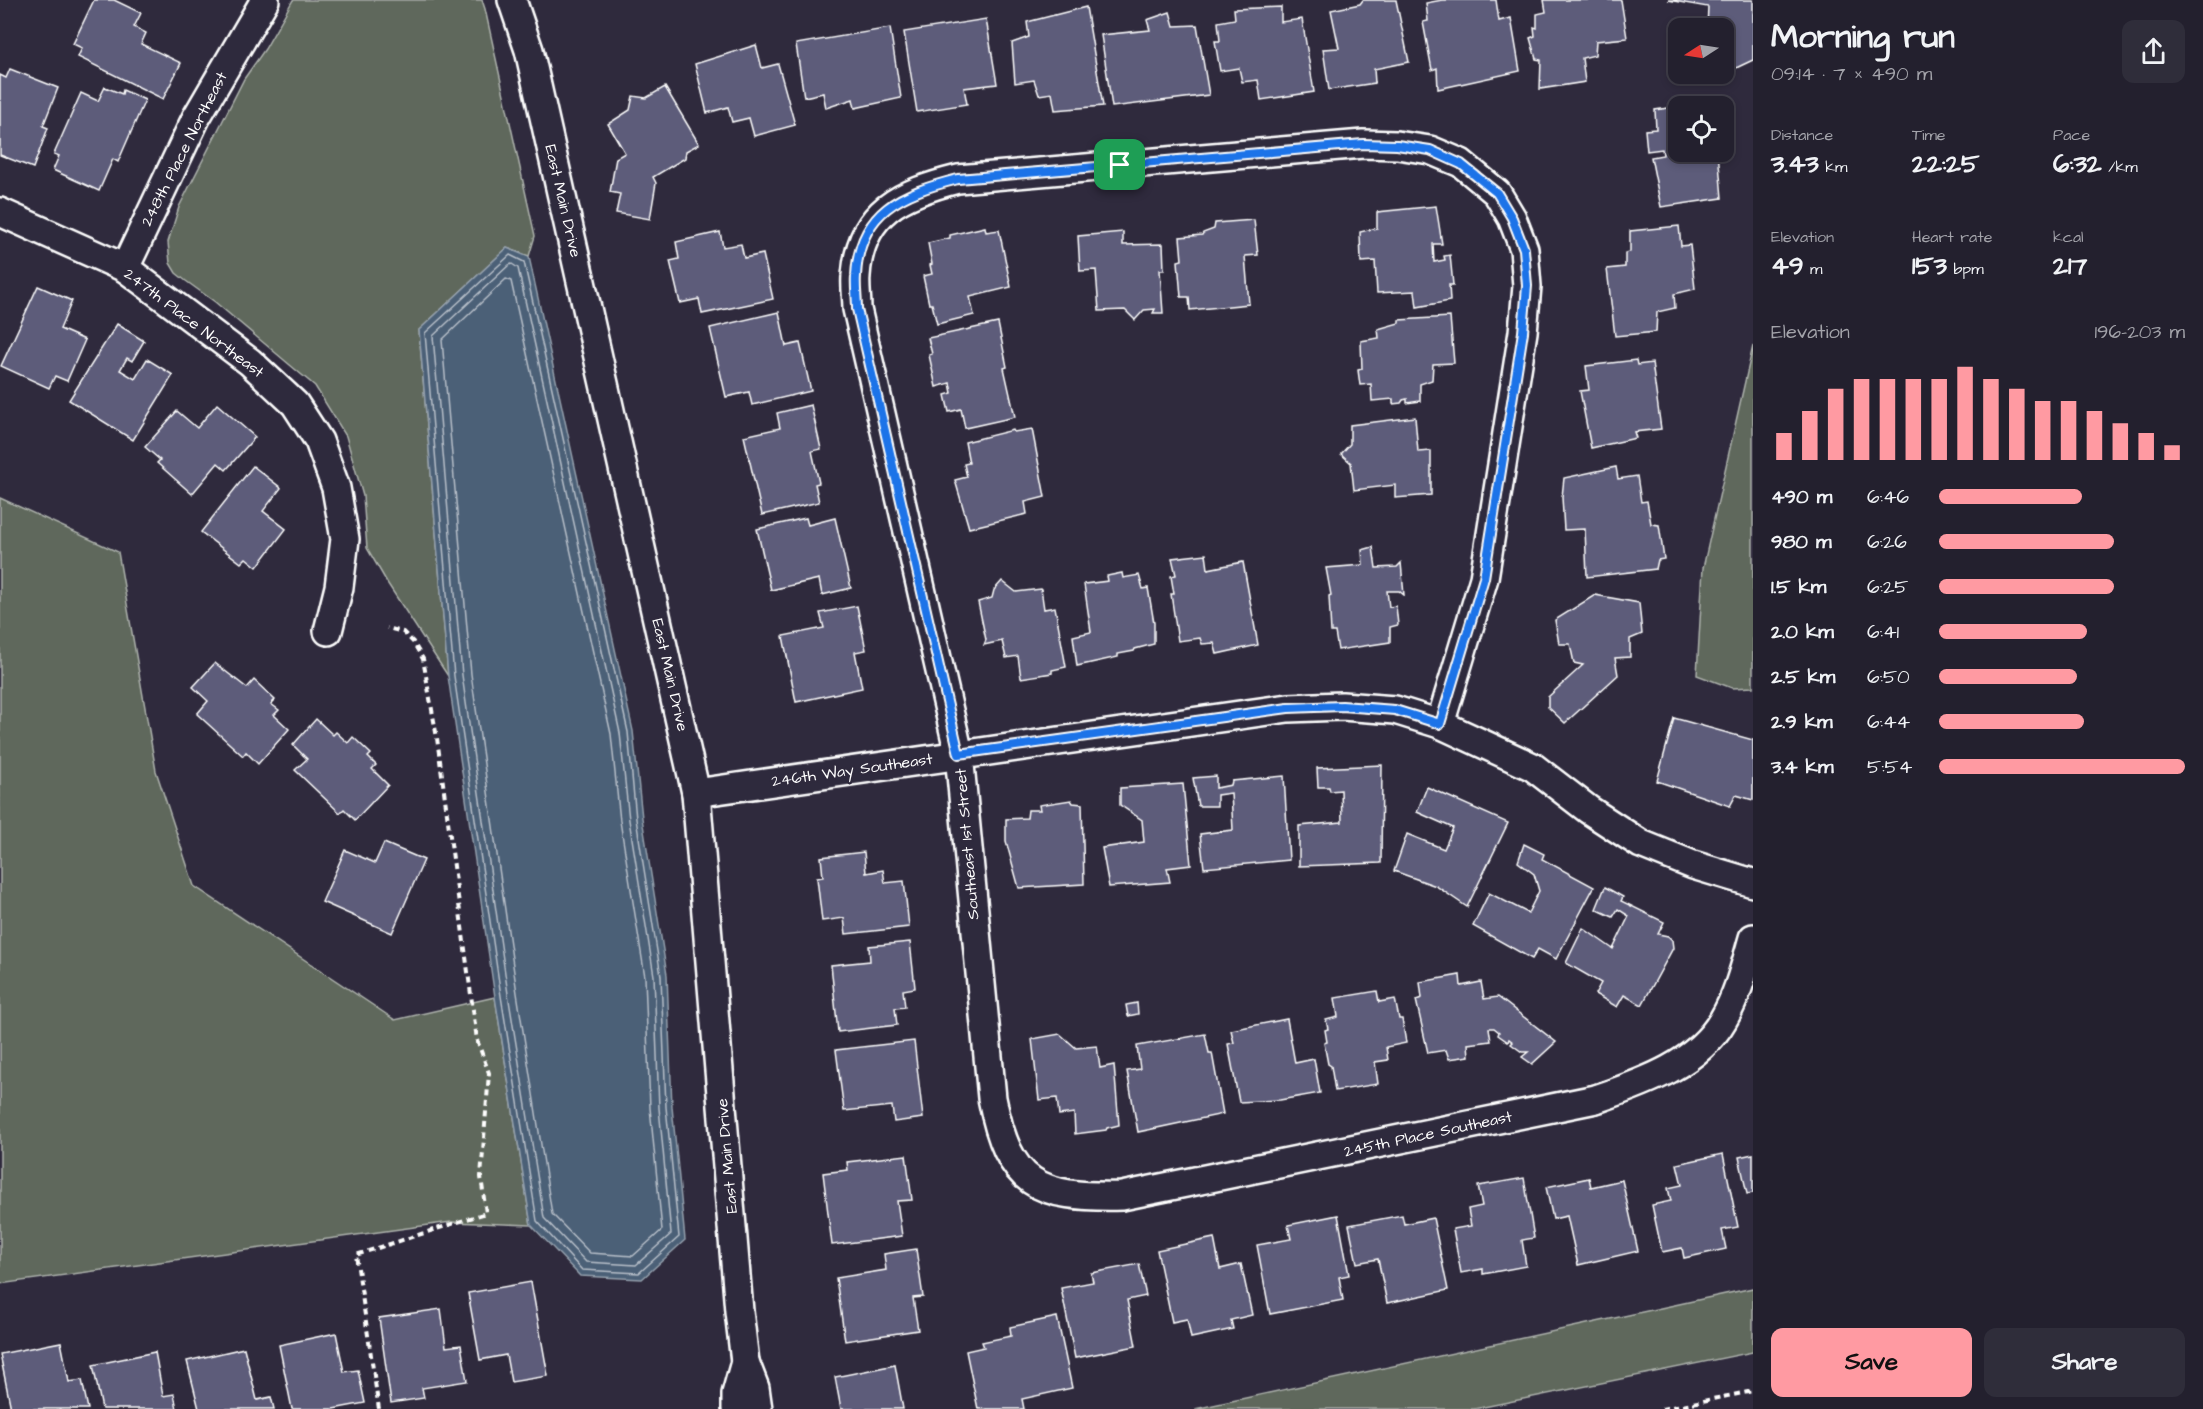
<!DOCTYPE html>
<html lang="en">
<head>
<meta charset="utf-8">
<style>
  :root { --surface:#23202e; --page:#2f2d3a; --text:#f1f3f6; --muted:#a3a3aa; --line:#403e4a; --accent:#ff9aa2 }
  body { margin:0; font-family:"Architects Daughter",sans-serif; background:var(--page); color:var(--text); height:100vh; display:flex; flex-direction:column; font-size:22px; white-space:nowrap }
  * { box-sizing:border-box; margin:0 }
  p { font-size:20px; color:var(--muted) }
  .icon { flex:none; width:33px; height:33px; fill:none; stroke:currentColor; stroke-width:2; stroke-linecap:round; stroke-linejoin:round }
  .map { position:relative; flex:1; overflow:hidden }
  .details { display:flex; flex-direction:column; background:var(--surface); width:450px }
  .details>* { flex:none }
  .needle { width:39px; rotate:258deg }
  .tools { position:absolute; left:1668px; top:18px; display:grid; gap:12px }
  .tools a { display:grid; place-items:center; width:66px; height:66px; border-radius:12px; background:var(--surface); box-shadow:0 3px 9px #0003,0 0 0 2px var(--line); font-size:30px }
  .pin { position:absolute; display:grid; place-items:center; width:51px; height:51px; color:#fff; margin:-26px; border-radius:12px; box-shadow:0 3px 9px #0006 }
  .round { display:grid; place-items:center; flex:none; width:63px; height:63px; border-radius:12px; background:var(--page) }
  .summary { display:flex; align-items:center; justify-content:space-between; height:102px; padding:0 18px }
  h1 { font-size:33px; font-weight:800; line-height:45px }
  .metrics { display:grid; grid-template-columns:repeat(3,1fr); gap:9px; height:102px; padding:6px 18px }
  .metrics div { display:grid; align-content:center }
  .metrics b { font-size:26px; font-weight:800 }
  .metrics small { font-size:16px; font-weight:400 }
  .metrics p { font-size:16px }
  .chart { height:168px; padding:12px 18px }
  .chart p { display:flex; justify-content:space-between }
  .chart svg { width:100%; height:108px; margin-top:6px; stroke:var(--accent); stroke-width:6 }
  .cta { display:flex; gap:12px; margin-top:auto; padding:12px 18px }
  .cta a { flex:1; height:69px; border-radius:12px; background:var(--accent); color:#111; font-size:24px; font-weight:800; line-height:69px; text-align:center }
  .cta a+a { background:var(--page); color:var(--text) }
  ul { padding:0 18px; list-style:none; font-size:20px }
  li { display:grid; grid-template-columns:96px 72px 1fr; align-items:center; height:45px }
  li i { height:15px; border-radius:8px; background:var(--accent) }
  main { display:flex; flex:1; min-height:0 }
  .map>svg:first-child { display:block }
  .green { fill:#5e675b; stroke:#aeb3ad; stroke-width:1.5 }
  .water { fill:#4c6077; stroke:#94a0ad; stroke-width:1.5 }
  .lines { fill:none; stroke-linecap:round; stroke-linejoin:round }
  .shore { stroke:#b7bfc9; stroke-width:1.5 }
  .building { fill:#5d5c7a; stroke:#fff; stroke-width:1.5 }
  .minor-casing { stroke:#fff; stroke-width:32 }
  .path { stroke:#fff; stroke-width:4; stroke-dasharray:6 4.5; stroke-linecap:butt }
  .minor { stroke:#2f2a3d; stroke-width:27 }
  .route-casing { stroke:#fff; stroke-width:12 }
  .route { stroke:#1a73e8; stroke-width:8 }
  .labels { text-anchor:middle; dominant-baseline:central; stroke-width:4.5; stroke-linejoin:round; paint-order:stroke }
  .street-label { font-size:16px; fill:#fff; stroke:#2f2a3d }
</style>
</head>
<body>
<main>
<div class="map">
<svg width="1753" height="1409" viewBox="0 0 1753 1409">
  <rect width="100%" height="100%" fill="#2f2a3d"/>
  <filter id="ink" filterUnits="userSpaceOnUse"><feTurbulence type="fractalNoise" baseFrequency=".0167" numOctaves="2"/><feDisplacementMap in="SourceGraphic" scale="12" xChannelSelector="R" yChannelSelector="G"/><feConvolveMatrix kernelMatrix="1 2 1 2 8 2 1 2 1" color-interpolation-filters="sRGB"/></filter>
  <g filter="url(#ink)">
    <!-- green -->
    <g class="green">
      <polygon points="293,0 482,0 485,9 535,236 529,256 507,248 419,330 448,676 388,584 367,548 363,496 346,436 315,386 215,302 186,281 176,273 170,263 168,242 179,207 244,79 265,49"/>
      <polygon points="1753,346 1753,687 1732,688 1697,675 1703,568"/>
      <polygon points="0,498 118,552 156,771 194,886 395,1020 495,997 531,1225 451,1222 0,1284"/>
      <polygon points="1753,1288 1753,1352 1474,1409 1195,1409"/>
    </g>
    <!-- water -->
    <polygon class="water" points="507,248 529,257 633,731 642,818 667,975 672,1107 685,1240 642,1279 580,1276 531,1225 495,997 448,676 419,330"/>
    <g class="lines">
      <!-- shore -->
      <g class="shore">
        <polygon points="510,255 524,262 628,732 636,819 661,976 666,1107 679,1237 639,1273 582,1270 537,1221 501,996 454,676 425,333"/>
        <polygon points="512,264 518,268 620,733 629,820 654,976 659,1108 671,1234 636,1265 586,1262 544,1218 508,994 462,675 433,336 509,265"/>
        <polygon points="506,279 511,281 611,734 620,821 645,977 650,1108 662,1230 633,1256 590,1253 552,1214 517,993 471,674 442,340"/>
      </g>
    </g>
    <!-- building -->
    <g class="building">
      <polygon points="94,0 114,0 141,13 134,27 146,33 141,44 181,63 163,99 78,57 82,48 73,44"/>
      <polygon points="1363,0 1396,0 1409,62 1374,69 1375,83 1329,90 1323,49 1339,48 1331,10 1360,4"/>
      <polygon points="1442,0 1496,0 1499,21 1511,18 1520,71 1438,89 1437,68 1432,70 1423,22 1428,21 1426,3"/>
      <polygon points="1544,0 1621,0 1627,38 1596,41 1595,55 1582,58 1585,82 1540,89 1541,60 1536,59 1530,38 1535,36 1534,27 1537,28 1537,14 1546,12"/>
      <polygon points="1668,0 1753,0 1753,60 1736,68 1724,57 1724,28 1707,28 1708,7"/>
      <polygon points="1086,7 1103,106 1055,110 1052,93 1039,95 1034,80 1015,83 1012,43 1029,37 1027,22"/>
      <polygon points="1281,7 1281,22 1302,19 1314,92 1261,100 1258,80 1242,82 1239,68 1220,71 1215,41 1220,41 1218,22 1235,19 1234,9"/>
      <polygon points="1170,12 1174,26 1197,25 1209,95 1112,107 1101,35 1150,30 1147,20"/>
      <polygon points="986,19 997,84 964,88 967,104 917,112 904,32"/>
      <polygon points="890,28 901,98 855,108 853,99 826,108 823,93 804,97 796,44"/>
      <polygon points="756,45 762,68 778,64 795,125 754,136 749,118 732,122 728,107 707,113 695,64"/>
      <polygon points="10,69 58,88 43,126 48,128 33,168 0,155 0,75 6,78"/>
      <polygon points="105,87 122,94 123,90 145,100 118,162 113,159 99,191 53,170 59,156 54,154 81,93 98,101"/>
      <polygon points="665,87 699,144 686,151 685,158 653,177 656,183 650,219 616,213 620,194 610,192 616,158 625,153 608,124 630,110 633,96 646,98"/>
      <polygon points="1711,100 1712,106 1678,106 1678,152 1718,152 1722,198 1661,207 1651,157 1663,155 1662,149 1647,151 1645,130 1656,129 1655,110 1676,107 1675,104"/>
      <polygon points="1436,206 1442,244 1433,244 1434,262 1445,260 1444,256 1450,255 1453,285 1449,285 1450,301 1417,307 1415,291 1377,293 1375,261 1361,262 1360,232 1377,228 1377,212"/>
      <polygon points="1254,220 1258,255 1245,256 1249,304 1190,310 1189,297 1181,297 1178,261 1182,260 1180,237 1202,235 1203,233 1214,229 1215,223"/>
      <polygon points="1679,226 1681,246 1690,245 1695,289 1674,294 1675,308 1657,312 1656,332 1615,336 1607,269 1625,267 1625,253 1630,252 1630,231"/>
      <polygon points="985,227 986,232 999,230 1011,287 970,297 974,315 937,324 932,304 929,304 923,276 932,274 930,265 932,264 928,243 950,238 950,235"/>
      <polygon points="720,232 723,247 741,244 744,258 763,254 773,299 702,314 699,299 680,303 670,261 679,259 676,242"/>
      <polygon points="1123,232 1123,245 1163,244 1164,270 1160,270 1163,313 1153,313 1155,309 1144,310 1135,320 1125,310 1099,311 1096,270 1080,271 1078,236"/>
      <polygon points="38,286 72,301 60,329 85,340 67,381 55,376 49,388 1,366"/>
      <polygon points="779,312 786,346 800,343 811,391 752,405 749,392 726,397 710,328"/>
      <polygon points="1450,317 1454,363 1433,364 1432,380 1420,384 1420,401 1407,403 1407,399 1403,400 1401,403 1393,404 1393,399 1372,401 1371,384 1360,385 1358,370 1362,369 1361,341 1379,338 1378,329 1399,323 1399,320"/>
      <polygon points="998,323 1007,367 1004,368 1015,417 965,428 961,409 949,412 945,395 952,393 950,383 936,387 929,355 932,354 928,338"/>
      <polygon points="117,324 144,341 132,361 127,358 120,370 135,379 147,359 173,375 133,440 69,400"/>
      <polygon points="1636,360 1637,365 1652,363 1661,429 1634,432 1636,438 1591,448 1580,391 1589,390 1586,366"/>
      <polygon points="217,404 255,437 226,470 218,463 192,494 157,463 160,460 145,447 177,411 197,428"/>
      <polygon points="811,405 821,449 812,451 819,483 815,484 819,502 762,515 744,436 780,428 777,413"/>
      <polygon points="1415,417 1418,452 1431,451 1431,495 1395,498 1395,485 1354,490 1351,463 1341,454 1350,444 1350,425"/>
      <polygon points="1032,429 1045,497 1025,502 1027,514 969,528 955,480 967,477 964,464 969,463 965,442 1013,430 1014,432"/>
      <polygon points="253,466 281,488 263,511 286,529 257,567 246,558 241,563 201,532"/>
      <polygon points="1616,467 1618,479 1637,476 1641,502 1647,501 1651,524 1659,525 1664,559 1658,560 1656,569 1587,577 1585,529 1564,530 1562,497 1564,478"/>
      <polygon points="806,518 808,525 835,518 851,588 822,595 819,579 771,590 757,529"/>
      <polygon points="1373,547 1376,568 1397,567 1401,563 1404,595 1399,591 1387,591 1389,607 1396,606 1398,625 1390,627 1390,642 1338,650 1335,632 1331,632 1329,596 1331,595 1326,568 1363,565 1362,550"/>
      <polygon points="1206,554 1208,569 1243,562 1258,645 1217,654 1214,643 1202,644 1200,638 1178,641 1171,594 1174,594 1171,576 1176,575 1172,558"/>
      <polygon points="1122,573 1123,578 1139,575 1143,589 1148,588 1154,623 1154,644 1135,649 1134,651 1118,654 1118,657 1077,666 1073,636 1091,632 1084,584 1108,581 1107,576"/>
      <polygon points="1002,581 1016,592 1041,589 1044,609 1055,607 1066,667 1052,670 1052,673 1021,678 1018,656 1006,658 1002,641 984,645 986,640 978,602 992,598 994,590"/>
      <polygon points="1595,595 1639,603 1642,634 1630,639 1630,657 1615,658 1618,675 1565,723 1548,707 1548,697 1583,665 1574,663 1570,644 1559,644 1555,620"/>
      <polygon points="857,606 866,650 855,652 862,688 796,702 783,636 824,628 820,613"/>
      <polygon points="215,663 247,688 254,680 275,700 271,704 279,710 274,715 289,729 258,764 246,752 243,756 197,714 208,701 193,687"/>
      <polygon points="1674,718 1753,740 1753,800 1736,795 1730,806 1657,781"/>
      <polygon points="316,719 333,735 336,732 348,743 353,737 371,754 368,757 376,765 372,769 388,785 355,820 344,809 340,813 295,770 307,759 293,745"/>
      <polygon points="1382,765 1381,863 1299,866 1299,826 1342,822 1341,790 1330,791 1329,787 1318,787 1317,768"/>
      <polygon points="1216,776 1216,788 1231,785 1232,781 1284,776 1289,860 1204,868 1200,834 1233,830 1231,793 1217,795 1217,806 1198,806 1193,778"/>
      <polygon points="1183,784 1191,865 1167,868 1170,882 1109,887 1102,848 1144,842 1142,820 1120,805 1120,788"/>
      <polygon points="1427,787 1508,823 1467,907 1436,886 1394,871 1407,834 1444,849 1453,828 1417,812"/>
      <polygon points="1071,800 1073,803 1082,804 1084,884 1019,888 1006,841 1006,819 1027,818 1028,810 1040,810 1039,805"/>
      <polygon points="384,843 424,860 392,933 322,902 345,850 375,863"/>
      <polygon points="1524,844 1544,854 1542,859 1594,887 1556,959 1538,949 1532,959 1473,926 1489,893 1528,913 1539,891 1534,874 1518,862"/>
      <polygon points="864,852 866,873 883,870 885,883 904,881 909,927 846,934 844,918 822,921 817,878 823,877 821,857"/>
      <polygon points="1605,887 1623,897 1621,901 1664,922 1658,934 1668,936 1672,940 1673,948 1642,1005 1624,995 1617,1007 1595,994 1601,983 1566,963 1583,928 1613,949 1629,916 1618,909 1613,917 1596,909"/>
      <polygon points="910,942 915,988 903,990 905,1007 895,1008 897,1025 838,1032 831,965 870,961 869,946"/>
      <polygon points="1460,975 1461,986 1481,982 1484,999 1498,997 1556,1042 1532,1064 1522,1057 1528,1052 1522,1052 1511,1044 1513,1042 1509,1039 1508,1042 1498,1035 1499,1032 1494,1028 1489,1028 1491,1041 1468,1044 1469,1056 1449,1059 1446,1050 1428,1053 1416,1000 1422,998 1420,982"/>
      <polygon points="1377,991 1379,1002 1395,999 1399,1019 1402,1019 1406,1043 1386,1047 1388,1060 1375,1062 1378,1084 1335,1091 1331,1066 1328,1064 1324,1043 1327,1042 1325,1030 1328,1029 1326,1020 1338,1017 1335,998"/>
      <polygon points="1137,1003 1138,1014 1128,1016 1126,1005"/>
      <polygon points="1287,1019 1295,1063 1314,1059 1320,1093 1280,1100 1239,1102 1228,1044 1234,1043 1231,1030"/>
      <polygon points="1060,1034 1076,1048 1097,1046 1100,1068 1114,1065 1119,1125 1107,1128 1106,1130 1075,1134 1074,1113 1059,1115 1057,1098 1039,1100 1032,1039"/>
      <polygon points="1205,1034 1209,1053 1212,1053 1223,1114 1138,1132 1127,1071 1140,1069 1137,1046"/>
      <polygon points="914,1041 923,1118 894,1122 892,1106 844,1111 836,1050"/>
      <polygon points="1723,1154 1738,1227 1722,1230 1726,1249 1684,1258 1682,1248 1662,1252 1652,1205 1671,1201 1668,1188 1682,1185 1677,1164"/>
      <polygon points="1753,1154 1753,1193 1747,1194 1739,1157"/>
      <polygon points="906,1155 912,1200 897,1201 902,1236 832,1245 823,1173 848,1170 847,1162"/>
      <polygon points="1524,1178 1534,1238 1522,1240 1526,1266 1483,1274 1483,1269 1461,1273 1453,1229 1471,1226 1468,1209 1482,1206 1478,1186"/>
      <polygon points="1589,1178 1591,1187 1622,1180 1638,1251 1578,1265 1567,1216 1553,1219 1546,1187"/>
      <polygon points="1338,1215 1349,1275 1339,1277 1343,1300 1270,1314 1257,1245 1291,1239 1288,1225"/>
      <polygon points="1402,1215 1404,1224 1433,1218 1448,1290 1387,1303 1378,1259 1357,1263 1349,1225"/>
      <polygon points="1214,1238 1220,1269 1241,1264 1252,1315 1231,1320 1233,1329 1191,1338 1187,1319 1172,1322 1157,1250"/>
      <polygon points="916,1249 923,1297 913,1298 918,1330 845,1341 836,1278 886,1270 884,1254"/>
      <polygon points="1139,1264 1146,1296 1127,1300 1136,1346 1075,1358 1061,1288 1093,1282 1091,1273"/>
      <polygon points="531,1282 548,1376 511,1382 506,1355 480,1360 468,1293"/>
      <polygon points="441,1309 446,1347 461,1345 467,1381 422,1388 424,1398 391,1403 379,1318"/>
      <polygon points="1057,1317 1072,1388 1022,1399 1024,1409 978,1409 966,1351 984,1347 982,1342 1011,1336 1010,1327"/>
      <polygon points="336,1333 344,1372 358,1370 365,1403 333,1409 292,1409 279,1345"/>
      <polygon points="61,1342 69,1382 82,1380 88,1409 11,1409 0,1354"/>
      <polygon points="244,1348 257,1400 271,1397 274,1409 199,1409 187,1361"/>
      <polygon points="155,1352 163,1396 174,1394 177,1409 102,1409 93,1365"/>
      <polygon points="895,1365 903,1409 841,1409 835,1377"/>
    </g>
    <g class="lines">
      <!-- minor casing -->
      <g class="minor-casing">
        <g id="minor">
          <polyline points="512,0 529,50 696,793 739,1311 745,1362"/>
          <polyline points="0,212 125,268 250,362 295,404 319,441 336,488 345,539 339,587 328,631"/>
          <polyline points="125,268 196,118 265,0"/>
          <path d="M1440,724L1484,578L1523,332L1527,286L1524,249L1512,218L1497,193L1461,163L1430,150L1397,145L1363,144L958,179C902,193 860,211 856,276C855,287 857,298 857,309L959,754L992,1098C1009,1185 1037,1198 1122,1196L1596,1099C1642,1083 1697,1065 1723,1020C1738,995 1745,966 1753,938"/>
          <polyline points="696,793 1288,708 1342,706 1395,710 1440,724 1533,767 1589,810 1641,844 1693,865 1753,883"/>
          <polyline points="736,1409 736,1394 745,1362 755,1388 758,1409"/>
        </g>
      </g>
      <!-- path -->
      <g class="path">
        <polyline points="379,1409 356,1255 486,1213 481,1177 489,1073 477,1040 437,738 423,659 413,642 403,632 387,628"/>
        <polyline points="1662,1409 1753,1391"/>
      </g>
      <!-- minor -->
      <use href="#minor" class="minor"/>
    </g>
  </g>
  <g class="lines" filter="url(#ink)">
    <!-- route casing -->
    <g class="route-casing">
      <path id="route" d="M1363,144L1397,145L1430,150L1461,164L1497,193L1512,218L1524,249L1527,286L1523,332L1484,578L1440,724L1395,710L1342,706L1288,708L959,754L857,309C857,298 855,287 856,276C859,211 902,193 958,179Z"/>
    </g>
    <!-- route -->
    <use href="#route" class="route"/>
  </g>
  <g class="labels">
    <!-- street labels -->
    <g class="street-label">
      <text transform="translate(184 149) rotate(-63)">248th Place Northeast</text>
      <text transform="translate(563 201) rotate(77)">East Main Drive</text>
      <text transform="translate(194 323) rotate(37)">247th Place Northeast</text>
      <text transform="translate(670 675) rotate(77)">East Main Drive</text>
      <text transform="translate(852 770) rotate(-8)">246th Way Southeast</text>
      <text transform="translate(967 844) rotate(-95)">Southeast 1st Street</text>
      <text transform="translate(1428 1134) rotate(-12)">245th Place Southeast</text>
      <text transform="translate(727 1156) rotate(-95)">East Main Drive</text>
    </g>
  </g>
</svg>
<div class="tools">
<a><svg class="needle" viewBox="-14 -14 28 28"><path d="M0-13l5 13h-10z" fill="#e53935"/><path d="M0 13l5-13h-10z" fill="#a3a3aa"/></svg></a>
<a><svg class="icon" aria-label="locate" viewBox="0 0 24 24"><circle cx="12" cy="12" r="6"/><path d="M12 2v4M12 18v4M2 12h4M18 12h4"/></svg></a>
</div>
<div class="pin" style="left:1120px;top:165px;background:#1e9e55"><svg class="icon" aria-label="arrive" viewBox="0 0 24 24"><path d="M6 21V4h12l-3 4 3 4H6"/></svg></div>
</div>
<section class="details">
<div class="summary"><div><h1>Morning run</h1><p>09:14 · 7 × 490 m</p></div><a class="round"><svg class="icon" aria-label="share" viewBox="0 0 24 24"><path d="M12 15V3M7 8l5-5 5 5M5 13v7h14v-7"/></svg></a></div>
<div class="metrics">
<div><p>Distance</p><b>3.43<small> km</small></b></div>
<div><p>Time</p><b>22:25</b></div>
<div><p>Pace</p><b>6:32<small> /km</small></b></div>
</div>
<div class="metrics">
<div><p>Elevation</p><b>49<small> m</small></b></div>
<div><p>Heart rate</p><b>153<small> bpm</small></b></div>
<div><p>kcal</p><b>217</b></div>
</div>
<div class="chart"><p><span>Elevation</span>196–203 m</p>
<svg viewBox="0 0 160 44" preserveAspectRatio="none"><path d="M5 44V33M15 44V24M25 44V15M35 44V11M45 44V11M55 44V11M65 44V11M75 44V6M85 44V11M95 44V15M105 44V20M115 44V20M125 44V24M135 44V29M145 44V33M155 44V38"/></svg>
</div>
<ul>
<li><b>490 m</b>6:46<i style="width:58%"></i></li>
<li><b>980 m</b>6:26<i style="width:71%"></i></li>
<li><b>1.5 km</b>6:25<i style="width:71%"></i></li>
<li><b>2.0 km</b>6:41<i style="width:60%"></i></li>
<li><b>2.5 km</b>6:50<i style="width:56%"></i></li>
<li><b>2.9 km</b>6:44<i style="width:59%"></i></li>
<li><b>3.4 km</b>5:54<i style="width:100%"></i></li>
</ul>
<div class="cta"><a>Save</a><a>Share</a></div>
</section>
</main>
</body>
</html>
